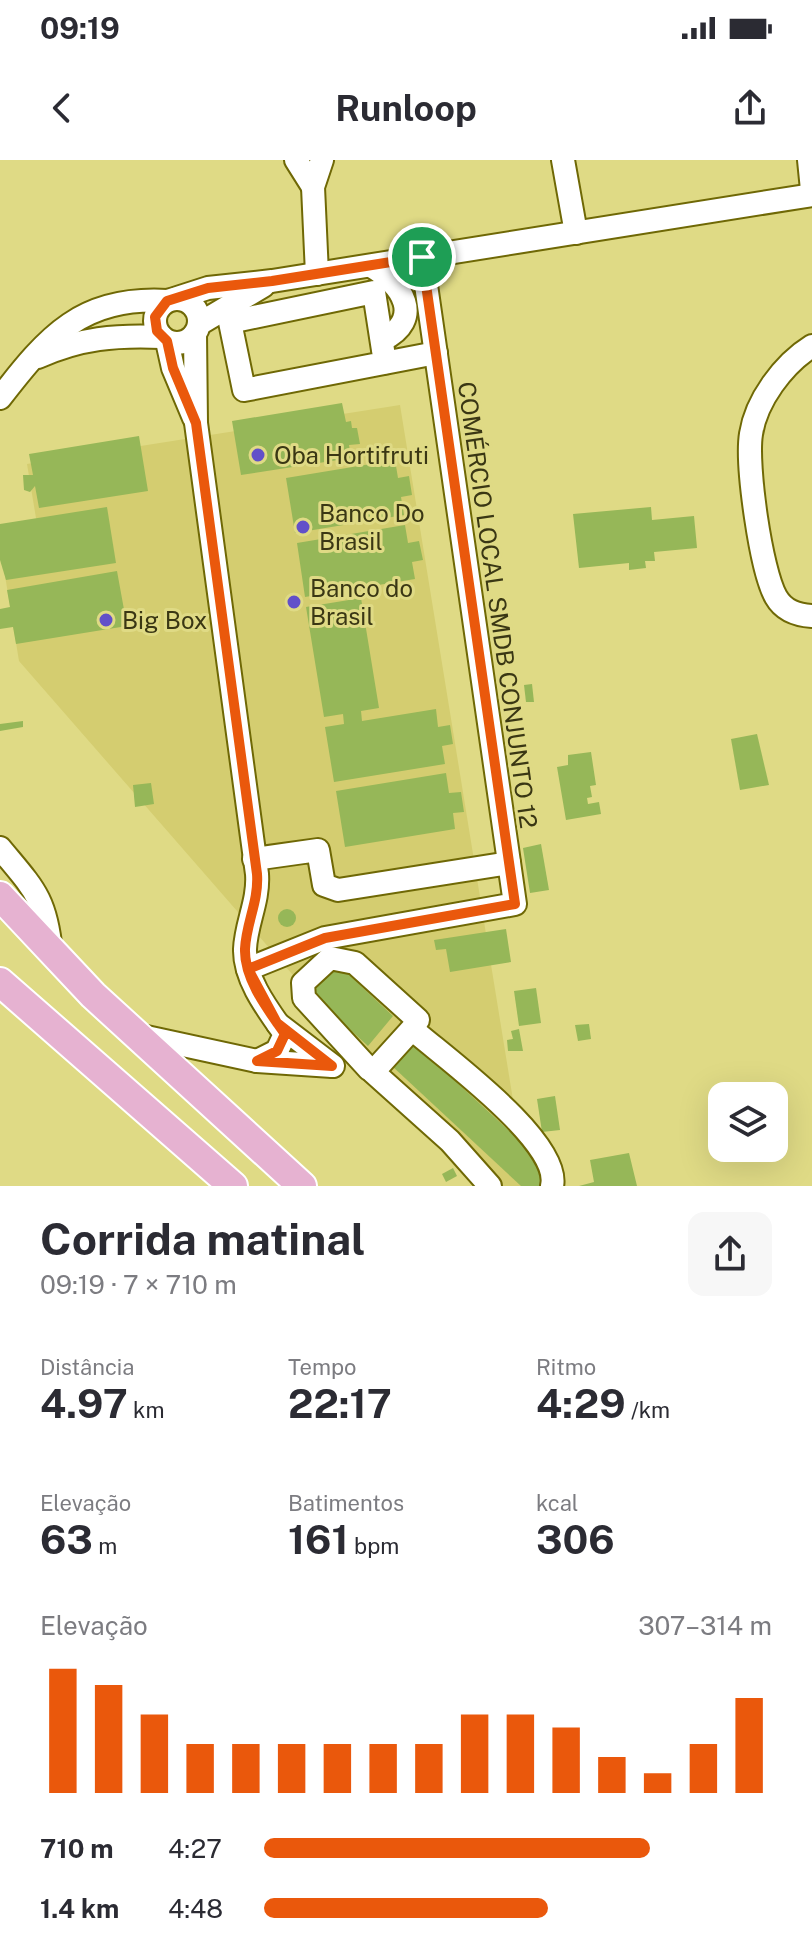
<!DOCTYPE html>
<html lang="pt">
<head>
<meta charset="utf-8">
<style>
  :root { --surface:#fff; --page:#f7f7f7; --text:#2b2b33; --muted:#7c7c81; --accent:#ea580c }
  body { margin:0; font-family:"Public Sans",sans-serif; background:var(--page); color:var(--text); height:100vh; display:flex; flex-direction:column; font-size:30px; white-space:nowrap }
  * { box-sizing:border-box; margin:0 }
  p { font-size:26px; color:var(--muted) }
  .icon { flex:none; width:44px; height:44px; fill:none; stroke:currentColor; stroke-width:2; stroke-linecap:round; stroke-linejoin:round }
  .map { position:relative; height:1026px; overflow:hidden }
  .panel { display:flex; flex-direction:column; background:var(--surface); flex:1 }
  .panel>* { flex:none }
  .controls { position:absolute; left:708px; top:922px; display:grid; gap:16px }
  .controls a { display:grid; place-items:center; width:80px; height:80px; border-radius:16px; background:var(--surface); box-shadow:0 8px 32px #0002; font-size:40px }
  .pin { position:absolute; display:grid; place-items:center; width:68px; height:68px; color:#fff; margin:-34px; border:4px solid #fff; border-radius:50%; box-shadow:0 2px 8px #0007 }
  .round { display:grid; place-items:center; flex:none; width:84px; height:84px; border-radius:16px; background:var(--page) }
  .summary { display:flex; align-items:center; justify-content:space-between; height:136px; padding:0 40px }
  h1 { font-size:44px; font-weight:700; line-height:60px }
  .figures { display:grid; grid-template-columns:repeat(3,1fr); gap:12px; height:136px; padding:8px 40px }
  .figures div { display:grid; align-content:center }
  .figures b { font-size:40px; font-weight:700 }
  .figures small { font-size:22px; font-weight:400 }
  .figures p { font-size:22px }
  .chart { height:224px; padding:16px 40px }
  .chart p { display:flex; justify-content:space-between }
  .chart svg { width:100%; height:144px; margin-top:8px; stroke:var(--accent); stroke-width:6 }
  ul { padding:0 40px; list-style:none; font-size:26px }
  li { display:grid; grid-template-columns:128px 96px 1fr; align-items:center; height:60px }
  li i { height:20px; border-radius:10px; background:var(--accent) }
  .status { display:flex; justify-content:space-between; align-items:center; height:56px; padding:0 40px; background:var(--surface); direction:ltr }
  .status svg { height:22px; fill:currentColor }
  header { display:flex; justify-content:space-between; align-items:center; height:104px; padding:0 40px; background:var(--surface); font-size:36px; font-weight:700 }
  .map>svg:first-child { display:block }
  .built { fill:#d4cd70 }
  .building { fill:#96b758 }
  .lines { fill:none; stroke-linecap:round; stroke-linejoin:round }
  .minor-casing { stroke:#6f6805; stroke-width:26 }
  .major-casing { stroke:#fff; stroke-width:32 }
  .minor { stroke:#fff; stroke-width:22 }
  .major { stroke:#e6b2d1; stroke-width:28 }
  .route-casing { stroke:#fff; stroke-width:16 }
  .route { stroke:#ea580c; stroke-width:10 }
  .poi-dot { fill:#6250c9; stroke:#dfda85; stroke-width:3 }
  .labels { text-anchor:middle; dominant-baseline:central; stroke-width:6; stroke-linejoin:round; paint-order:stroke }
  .poi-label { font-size:24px; fill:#3a3714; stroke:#dfda85; text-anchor:start }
  .street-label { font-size:24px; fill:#3a3714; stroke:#dfda85 }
</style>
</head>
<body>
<div class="status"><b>09:19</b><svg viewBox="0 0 49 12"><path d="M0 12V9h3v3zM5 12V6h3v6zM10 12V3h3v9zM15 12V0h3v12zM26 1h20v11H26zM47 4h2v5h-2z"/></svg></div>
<header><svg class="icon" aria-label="back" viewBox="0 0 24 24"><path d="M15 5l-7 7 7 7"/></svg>Runloop<svg class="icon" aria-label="share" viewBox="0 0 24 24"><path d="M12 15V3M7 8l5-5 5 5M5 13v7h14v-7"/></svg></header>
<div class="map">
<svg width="812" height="1026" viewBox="0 0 812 1026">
  <rect width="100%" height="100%" fill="#dfda85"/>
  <!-- built -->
  <polygon class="built" points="400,245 527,1026 477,1026 19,501 0,385 0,370 37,364 27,304"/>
  <!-- building -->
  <g class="building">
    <polygon points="342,243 346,262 351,261 352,268 357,268 360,284 349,285 351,298 241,315 232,261"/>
    <polygon points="139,276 148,331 39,348 35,326 30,332 24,330 23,315 33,315 29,294"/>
    <polygon points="395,300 398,318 409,316 412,335 401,337 404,355 295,373 286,318"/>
    <polygon points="107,347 116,403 6,420 0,400 0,364"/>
    <polygon points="651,347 652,360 694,356 697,388 654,392 655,401 645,401 646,408 629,410 629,403 579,408 573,354"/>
    <polygon points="405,365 408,383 419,381 423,400 412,402 415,419 305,437 297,383"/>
    <polygon points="117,411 127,466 16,484 13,467 0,469 0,449 10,447 7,430"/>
    <polygon points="361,438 379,548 361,551 362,561 436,549 438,567 450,565 453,584 442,586 445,604 334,622 325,567 344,564 343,554 324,557 306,447"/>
    <polygon points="532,524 534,542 526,542 524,525"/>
    <polygon points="23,561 23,567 0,571 0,564"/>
    <polygon points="757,574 769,625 740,630 731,579"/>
    <polygon points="591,592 596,625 590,626 592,637 587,638 588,644 599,642 601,654 566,660 557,607 568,605 568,595"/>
    <polygon points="446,613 449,633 461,632 464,652 453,653 455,669 345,687 336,631"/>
    <polygon points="151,623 154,644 135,647 133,625"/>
    <polygon points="541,684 549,730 530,733 523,688"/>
    <circle cx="287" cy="758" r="9"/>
    <polygon points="506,769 511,802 450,812 446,789 436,790 434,780"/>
    <polygon points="340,787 360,796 346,812 393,856 368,886 335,856 326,865 302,810 318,793"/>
    <polygon points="536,828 541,863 519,866 514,831"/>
    <polygon points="589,864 591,879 578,881 575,865"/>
    <polygon points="519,869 523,891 508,891 507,880 513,879 511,871"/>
    <polygon points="414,883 553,1011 539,1026 521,1026 392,906"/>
    <polygon points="555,936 560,970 542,972 537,939"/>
    <polygon points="629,993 637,1026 579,1026 594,1022 590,1000"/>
    <polygon points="453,1008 457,1016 446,1022 442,1014"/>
  </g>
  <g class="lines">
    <!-- minor casing -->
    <g class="minor-casing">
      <g id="minor">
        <polyline points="296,0 313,27"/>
        <polyline points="563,0 576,73"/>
        <polyline points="809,0 812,30"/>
        <path d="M371,106C402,124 425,159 382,180"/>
        <polyline points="317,114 313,27 322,0"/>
        <polyline points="177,138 208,128 272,121 812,35"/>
        <circle cx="177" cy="161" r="22"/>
        <polyline points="199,164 263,126"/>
        <path d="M195,174L196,263L257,714C259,741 246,763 245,789C244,819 268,850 285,874L277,891L257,901"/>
        <polyline points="167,181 173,208 194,258"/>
        <path d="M812,186C783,204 756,241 751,274C746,305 761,411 776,437C784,451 797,455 812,456"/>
        <path d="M38,197C80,178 116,175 162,177"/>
        <polyline points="385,203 374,132 230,162 244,230 436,193"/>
        <path d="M0,238C48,176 82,136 167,141"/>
        <path d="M0,688C33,728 46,738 51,792"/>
        <polyline points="254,699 318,690 324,725 338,730 509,703"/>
        <polyline points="248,809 325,778 515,744 422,97"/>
        <polyline points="278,864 333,906"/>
        <polyline points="137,875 257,901 332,906"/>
        <polyline points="369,909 304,838 303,823 330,798 355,803 418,860"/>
        <path d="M490,1026L450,981L373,912L412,869C444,897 562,982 552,1026"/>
      </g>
    </g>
    <!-- major casing -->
    <g class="major-casing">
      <g id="major">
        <polyline points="0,736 93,835 302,1026"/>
        <polyline points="0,822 233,1026"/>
      </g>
    </g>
    <!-- minor -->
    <use href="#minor" class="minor"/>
    <!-- major -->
    <use href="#major" class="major"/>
  </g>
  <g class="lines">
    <!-- route casing -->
    <g class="route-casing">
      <path id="route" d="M422,97L272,121L208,128L167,141L155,157L157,171L167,181L173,208L196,263L257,714C259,741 246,763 245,789C244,819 268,850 285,874L277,891L257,901L332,906L277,863L248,809L325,778L515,744L422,97"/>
    </g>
    <!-- route -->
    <use href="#route" class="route"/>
  </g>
  <!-- markers -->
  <g class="poi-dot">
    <circle cx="258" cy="295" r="8"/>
    <circle cx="303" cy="367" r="8"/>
    <circle cx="294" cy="442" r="8"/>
    <circle cx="106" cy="460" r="8"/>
  </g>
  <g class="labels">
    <!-- poi labels -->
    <g class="poi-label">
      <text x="274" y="295">Oba Hortifruti</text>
      <text x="319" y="353">Banco Do<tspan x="319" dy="28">Brasil</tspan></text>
      <text x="310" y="428">Banco do<tspan x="310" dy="28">Brasil</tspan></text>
      <text x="122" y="460">Big Box</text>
    </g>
    <!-- street labels -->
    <g class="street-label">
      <text transform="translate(498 445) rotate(82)">COMÉRCIO LOCAL SMDB CONJUNTO 12</text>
    </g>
  </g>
</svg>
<div class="controls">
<a><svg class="icon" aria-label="layers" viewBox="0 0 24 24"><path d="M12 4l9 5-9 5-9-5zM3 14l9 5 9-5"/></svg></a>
</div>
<div class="pin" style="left:422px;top:97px;background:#1e9e55"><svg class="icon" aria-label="arrive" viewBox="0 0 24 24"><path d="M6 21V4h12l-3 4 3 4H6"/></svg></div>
</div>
<section class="panel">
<div class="summary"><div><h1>Corrida matinal</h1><p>09:19 · 7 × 710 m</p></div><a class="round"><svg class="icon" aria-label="share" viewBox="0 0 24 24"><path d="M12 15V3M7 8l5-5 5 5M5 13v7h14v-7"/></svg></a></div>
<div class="figures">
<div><p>Distância</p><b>4.97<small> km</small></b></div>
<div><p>Tempo</p><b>22:17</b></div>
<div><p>Ritmo</p><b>4:29<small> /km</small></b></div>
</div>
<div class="figures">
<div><p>Elevação</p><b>63<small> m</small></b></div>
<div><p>Batimentos</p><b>161<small> bpm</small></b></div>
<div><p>kcal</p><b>306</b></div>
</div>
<div class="chart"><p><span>Elevação</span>307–314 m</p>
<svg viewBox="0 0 160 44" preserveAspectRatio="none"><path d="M5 44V6M15 44V11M25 44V20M35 44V29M45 44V29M55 44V29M65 44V29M75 44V29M85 44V29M95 44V20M105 44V20M115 44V24M125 44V33M135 44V38M145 44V29M155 44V15"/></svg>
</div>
<ul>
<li><b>710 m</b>4:27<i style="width:76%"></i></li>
<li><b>1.4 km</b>4:48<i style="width:56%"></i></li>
</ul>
</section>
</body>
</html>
